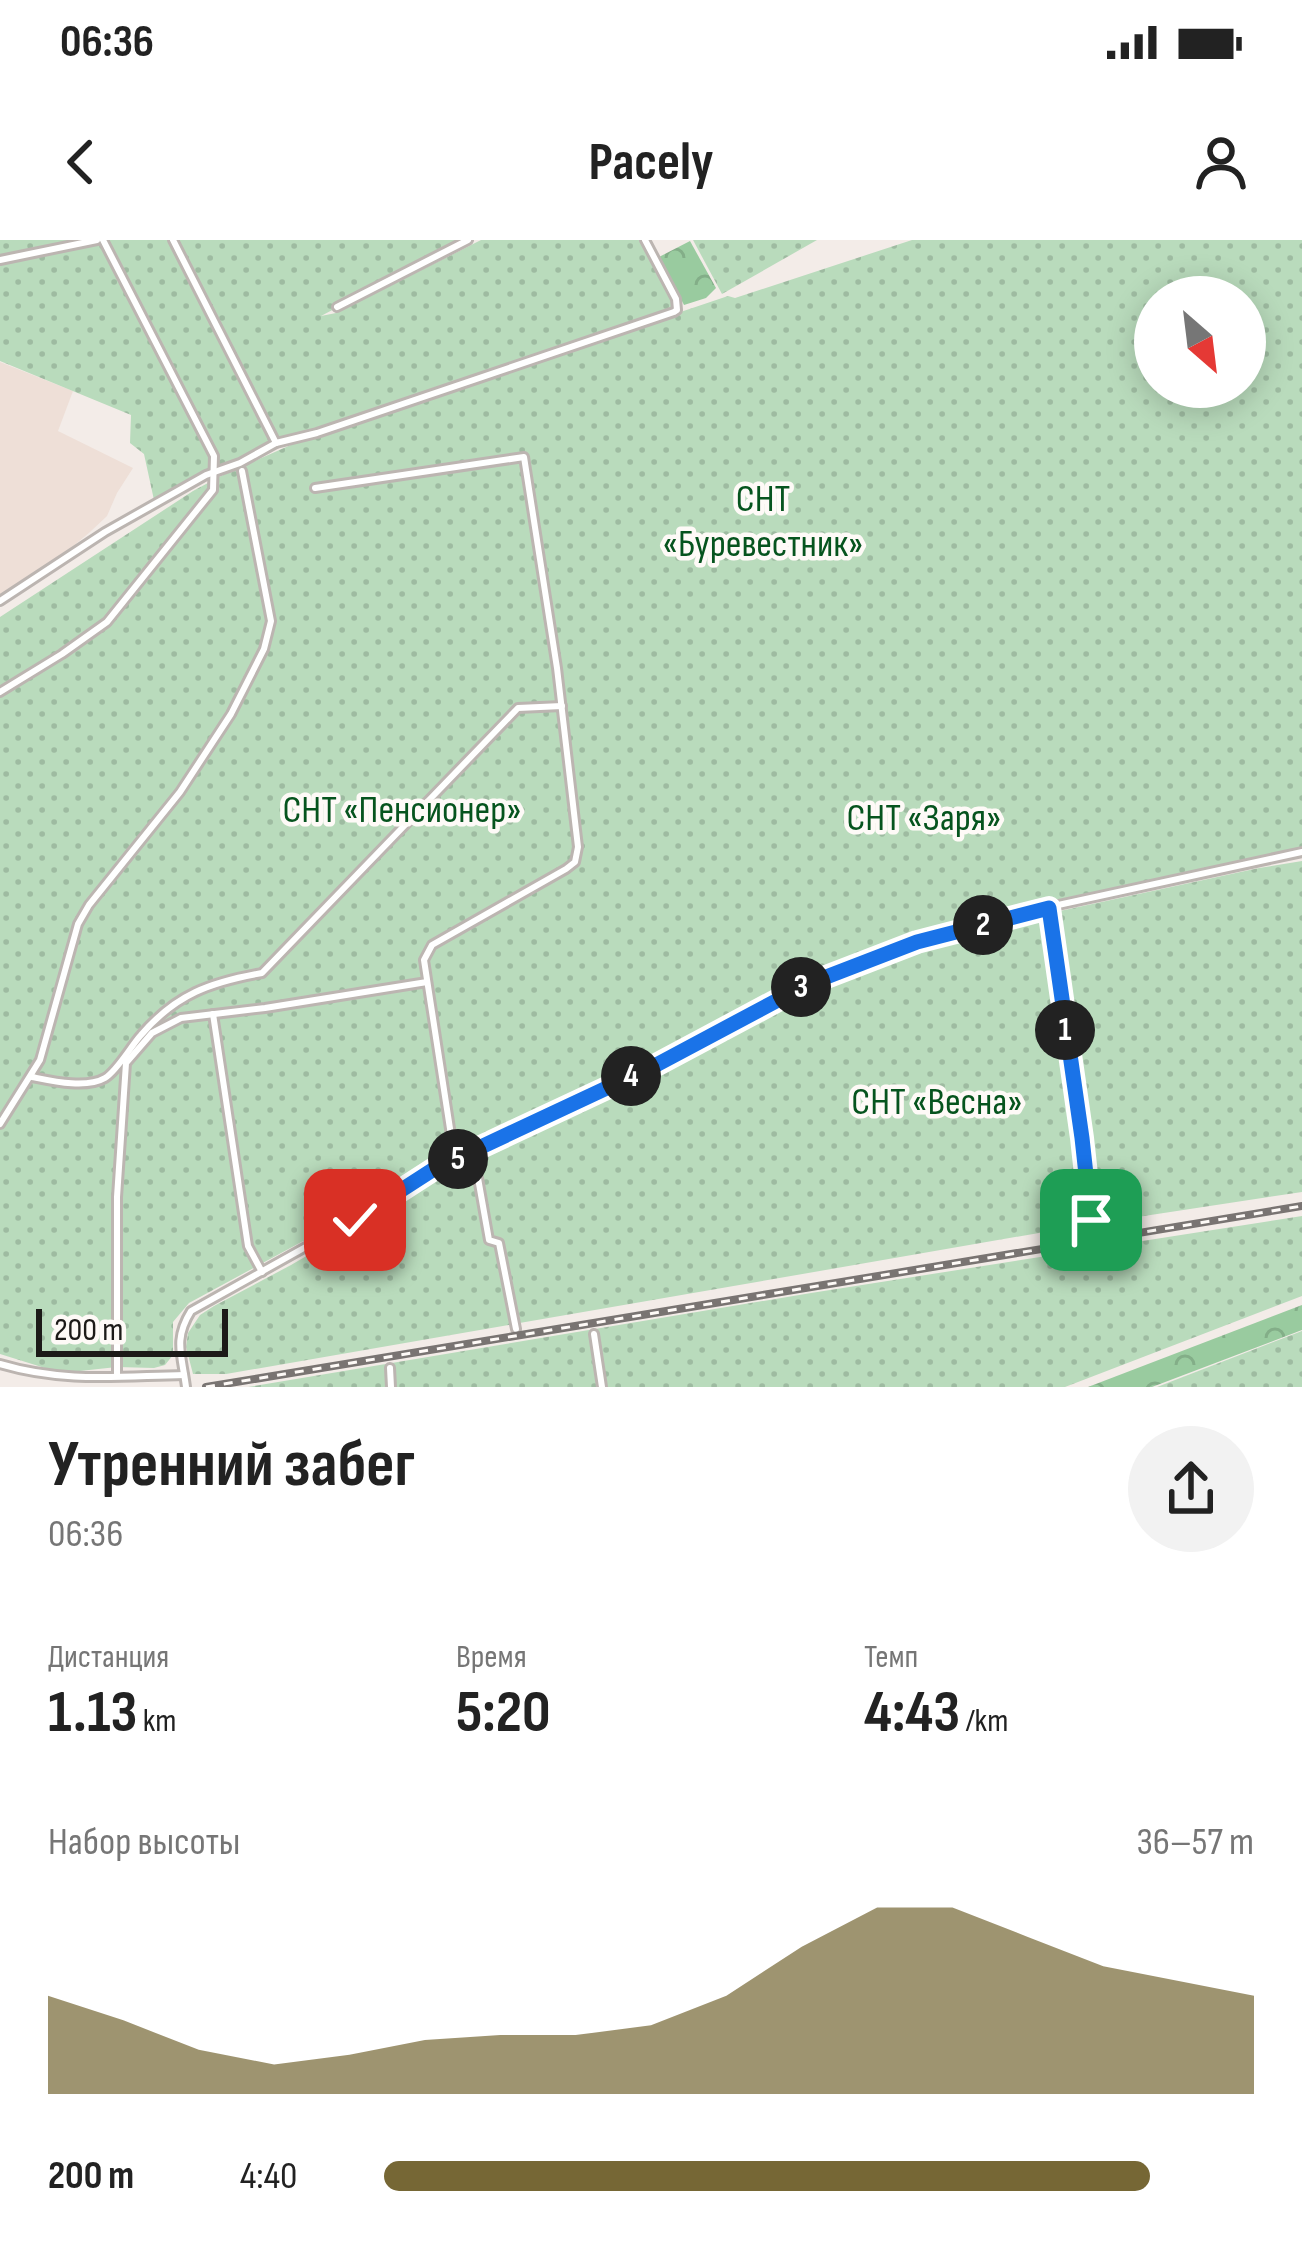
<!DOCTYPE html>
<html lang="ru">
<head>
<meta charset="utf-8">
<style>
  :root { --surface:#fff; --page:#f2f2f2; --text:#222; --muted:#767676; --accent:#766735 }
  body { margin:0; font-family:"Sofia Sans Condensed",sans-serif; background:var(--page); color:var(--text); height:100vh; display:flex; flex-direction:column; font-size:45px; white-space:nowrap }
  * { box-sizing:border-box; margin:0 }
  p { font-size:39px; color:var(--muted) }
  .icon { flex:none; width:66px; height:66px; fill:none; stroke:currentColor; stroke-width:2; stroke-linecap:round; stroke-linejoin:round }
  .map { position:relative; height:1147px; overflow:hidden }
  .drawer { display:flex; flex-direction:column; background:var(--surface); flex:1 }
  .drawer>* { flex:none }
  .needle { width:78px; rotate:152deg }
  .buttons { position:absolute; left:1134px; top:36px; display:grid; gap:24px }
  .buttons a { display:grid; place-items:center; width:132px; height:132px; border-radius:50%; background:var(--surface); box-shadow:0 6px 30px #0003; font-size:60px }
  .scale { position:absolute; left:36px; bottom:30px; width:192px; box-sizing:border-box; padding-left:12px; border:6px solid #1c1a18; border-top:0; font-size:33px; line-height:42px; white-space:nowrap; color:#1c1a18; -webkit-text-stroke:9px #fefaf7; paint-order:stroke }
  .pin { position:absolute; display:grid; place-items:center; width:102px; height:102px; color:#fff; margin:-51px; border-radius:24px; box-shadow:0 6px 18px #0006 }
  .km { position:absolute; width:60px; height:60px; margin:-30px; border-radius:50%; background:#222; color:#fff; font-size:33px; line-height:60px; text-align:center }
  .round { display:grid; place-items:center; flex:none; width:126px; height:126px; border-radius:63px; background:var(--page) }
  .head { display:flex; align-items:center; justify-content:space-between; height:204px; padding:0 48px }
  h1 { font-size:66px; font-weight:700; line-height:90px }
  .stats { display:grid; grid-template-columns:repeat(3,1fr); gap:18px; height:204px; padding:12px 48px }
  .stats div { display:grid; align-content:center }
  .stats b { font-size:60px; font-weight:700 }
  .stats small { font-size:33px; font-weight:400 }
  .stats p { font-size:33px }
  .chart { height:336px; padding:24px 48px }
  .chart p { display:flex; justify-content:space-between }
  .chart svg { width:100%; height:216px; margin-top:12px; fill:var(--accent); opacity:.7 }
  ul { padding:0 48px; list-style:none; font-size:39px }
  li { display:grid; grid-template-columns:192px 144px 1fr; align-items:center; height:90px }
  li i { height:30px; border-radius:15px; background:var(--accent) }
  .status { display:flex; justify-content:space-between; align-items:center; height:84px; padding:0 60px; background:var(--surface); direction:ltr }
  .status svg { height:33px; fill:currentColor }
  header { display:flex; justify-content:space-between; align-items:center; height:156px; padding:0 48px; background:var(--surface); font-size:54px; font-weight:700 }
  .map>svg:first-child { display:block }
  .built { fill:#eedfd7 }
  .forest { fill:url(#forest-crowns) }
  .park { fill:url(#park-dots); fill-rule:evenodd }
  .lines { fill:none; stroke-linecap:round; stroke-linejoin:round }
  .minor-casing { stroke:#bcb5b1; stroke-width:12 }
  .minor { stroke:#fff; stroke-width:6 }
  .rail-casing { stroke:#797472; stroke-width:8 }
  .rail { stroke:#fefaf7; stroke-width:3; stroke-dasharray:9; stroke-linecap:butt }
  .route-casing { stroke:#fff; stroke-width:24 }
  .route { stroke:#1a73e8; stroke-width:15 }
  .labels { text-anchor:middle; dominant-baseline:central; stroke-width:9; stroke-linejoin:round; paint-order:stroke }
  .park-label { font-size:39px; fill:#06541e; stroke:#fefaf7 }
</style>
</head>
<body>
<div class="status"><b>06:36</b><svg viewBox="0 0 49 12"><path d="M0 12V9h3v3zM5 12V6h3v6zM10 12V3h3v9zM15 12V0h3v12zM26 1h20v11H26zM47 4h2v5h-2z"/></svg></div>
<header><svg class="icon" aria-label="back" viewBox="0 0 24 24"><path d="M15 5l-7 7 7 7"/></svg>Pacely<svg class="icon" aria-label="person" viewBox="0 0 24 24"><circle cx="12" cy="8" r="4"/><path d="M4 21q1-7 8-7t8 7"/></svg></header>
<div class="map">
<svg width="1302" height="1147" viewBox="0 0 1302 1147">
  <defs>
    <pattern id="forest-crowns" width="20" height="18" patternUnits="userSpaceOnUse" patternTransform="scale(3)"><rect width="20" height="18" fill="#99cb9f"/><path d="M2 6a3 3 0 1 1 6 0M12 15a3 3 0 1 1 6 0" fill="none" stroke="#83ae88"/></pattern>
    <pattern id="park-dots" width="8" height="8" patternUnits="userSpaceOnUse" patternTransform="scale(3)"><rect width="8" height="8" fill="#b9dbbc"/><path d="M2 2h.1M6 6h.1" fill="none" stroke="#9ebba1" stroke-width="1.8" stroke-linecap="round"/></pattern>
  </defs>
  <rect width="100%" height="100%" fill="#f3ece8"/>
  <!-- built -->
  <polygon class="built" points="0,122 73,151 58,191 133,228 117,253 107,276 90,292 59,318 0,356"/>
  <!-- forest -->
  <g class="forest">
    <polygon points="690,1 716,48 706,58 684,65 659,17"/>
    <polygon points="1302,1065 1302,1090 1152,1147 1088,1147"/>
  </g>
  <!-- park -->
  <g class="park">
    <polygon points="0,0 464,0 321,76 336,73 481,0 642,0 675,65 672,70 316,190 265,203 225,228 207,232 154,260 144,214 130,203 131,175 0,121"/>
    <polygon points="693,0 817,0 722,54"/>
    <path d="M912,0H1302V607L1046,664L916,697L803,737L655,816L457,909L364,968L189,1063L173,1082V1115L165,1125L154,1128L117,1127L61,1133L0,1114V377L193,251L221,236L302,200L728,56L735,58ZM1155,57H1245V147H1155Z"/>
    <polygon points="1302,621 1302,952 1085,985 226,1134 193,1134 186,1107 188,1093 200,1075 214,1066 291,1025 463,925 833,743 872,731 909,709 1032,677 1259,628"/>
    <polygon points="1302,976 1302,1056 1065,1147 248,1147 811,1053"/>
    <polygon points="1302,1091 1302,1147 1157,1147"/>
  </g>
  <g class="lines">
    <!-- minor casing -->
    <g class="minor-casing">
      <g id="minor">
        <polyline points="173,0 276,203"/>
        <polyline points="0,20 97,0"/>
        <polyline points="337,67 468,0"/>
        <polyline points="315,248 524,217 557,428 578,607 575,622 566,629 432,705 424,720 455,921"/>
        <polyline points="0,361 105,292 206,235 240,223 276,203 317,193 674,72 677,70 676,59 645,0"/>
        <polyline points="0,452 62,414 107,382 213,250 214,216 103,0"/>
        <polyline points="1049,667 1082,898 1091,980"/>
        <polyline points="213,774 248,1006 262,1032"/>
        <path d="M32,837C52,841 86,849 105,838C117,831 131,806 141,795C176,754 211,742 262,733L518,468L562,466"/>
        <polyline points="0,884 40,820 78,684 89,665 180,552 231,474 264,409 271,381 242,231"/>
        <polyline points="470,913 478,938 489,1000 499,1003 516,1089"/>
        <polyline points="594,1094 602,1147"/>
        <path d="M0,1124C64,1143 119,1136 184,1135"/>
        <polyline points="390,1128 391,1147"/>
        <polyline points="117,1136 117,957 126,823 152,793 181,778 265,768 427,742"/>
        <path d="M186,1147C182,1115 173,1100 191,1071L354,980L434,929L659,824L808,744L853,724L918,702L1049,667L1302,612"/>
      </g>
    </g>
    <!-- minor -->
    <use href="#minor" class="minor"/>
    <!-- rail casing -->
    <g class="rail-casing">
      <polyline id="rail" points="206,1147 1302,966"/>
    </g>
    <!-- rail -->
    <use href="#rail" class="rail"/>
  </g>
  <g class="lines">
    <!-- route casing -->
    <g class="route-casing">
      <polyline id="route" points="355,980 434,929 658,824 808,744 917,702 1049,668 1082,898 1091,980"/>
    </g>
    <!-- route -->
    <use href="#route" class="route"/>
  </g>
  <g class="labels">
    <!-- park labels -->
    <g class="park-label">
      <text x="763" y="259">СНТ<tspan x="763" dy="45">«Буревестник»</tspan></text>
      <text x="402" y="570">СНТ «Пенсионер»</text>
      <text x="924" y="578">СНТ «Заря»</text>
      <text x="937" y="862">СНТ «Весна»</text>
    </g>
  </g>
</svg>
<div class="buttons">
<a><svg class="needle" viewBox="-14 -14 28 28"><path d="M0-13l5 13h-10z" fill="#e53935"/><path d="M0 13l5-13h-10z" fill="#767676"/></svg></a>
</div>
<div class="scale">200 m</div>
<div class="pin" style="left:1091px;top:980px;background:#1e9e55"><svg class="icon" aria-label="arrive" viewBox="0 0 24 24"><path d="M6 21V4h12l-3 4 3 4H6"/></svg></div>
<div class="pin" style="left:355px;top:980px;background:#d93025"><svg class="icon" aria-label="check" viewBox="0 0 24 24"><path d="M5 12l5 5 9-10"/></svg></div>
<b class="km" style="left:1065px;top:790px">1</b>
<b class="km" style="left:983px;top:685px">2</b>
<b class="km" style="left:801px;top:747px">3</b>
<b class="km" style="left:631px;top:836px">4</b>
<b class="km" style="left:458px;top:919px">5</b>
</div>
<section class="drawer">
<div class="head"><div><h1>Утренний забег</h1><p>06:36</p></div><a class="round"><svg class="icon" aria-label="share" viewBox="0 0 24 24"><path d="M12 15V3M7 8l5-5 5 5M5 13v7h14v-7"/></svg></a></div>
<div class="stats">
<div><p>Дистанция</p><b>1.13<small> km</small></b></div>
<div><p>Время</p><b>5:20</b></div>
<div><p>Темп</p><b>4:43<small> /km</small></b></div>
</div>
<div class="chart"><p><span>Набор высоты</span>36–57 m</p>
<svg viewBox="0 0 160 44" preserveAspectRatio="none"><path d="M0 44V24L10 29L20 35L30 38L40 36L50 33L60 32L70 32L80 30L90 24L100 14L110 6L120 6L130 12L140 18L150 21L160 24V44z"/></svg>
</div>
<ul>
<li><b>200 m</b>4:40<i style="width:88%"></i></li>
</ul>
</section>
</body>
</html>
